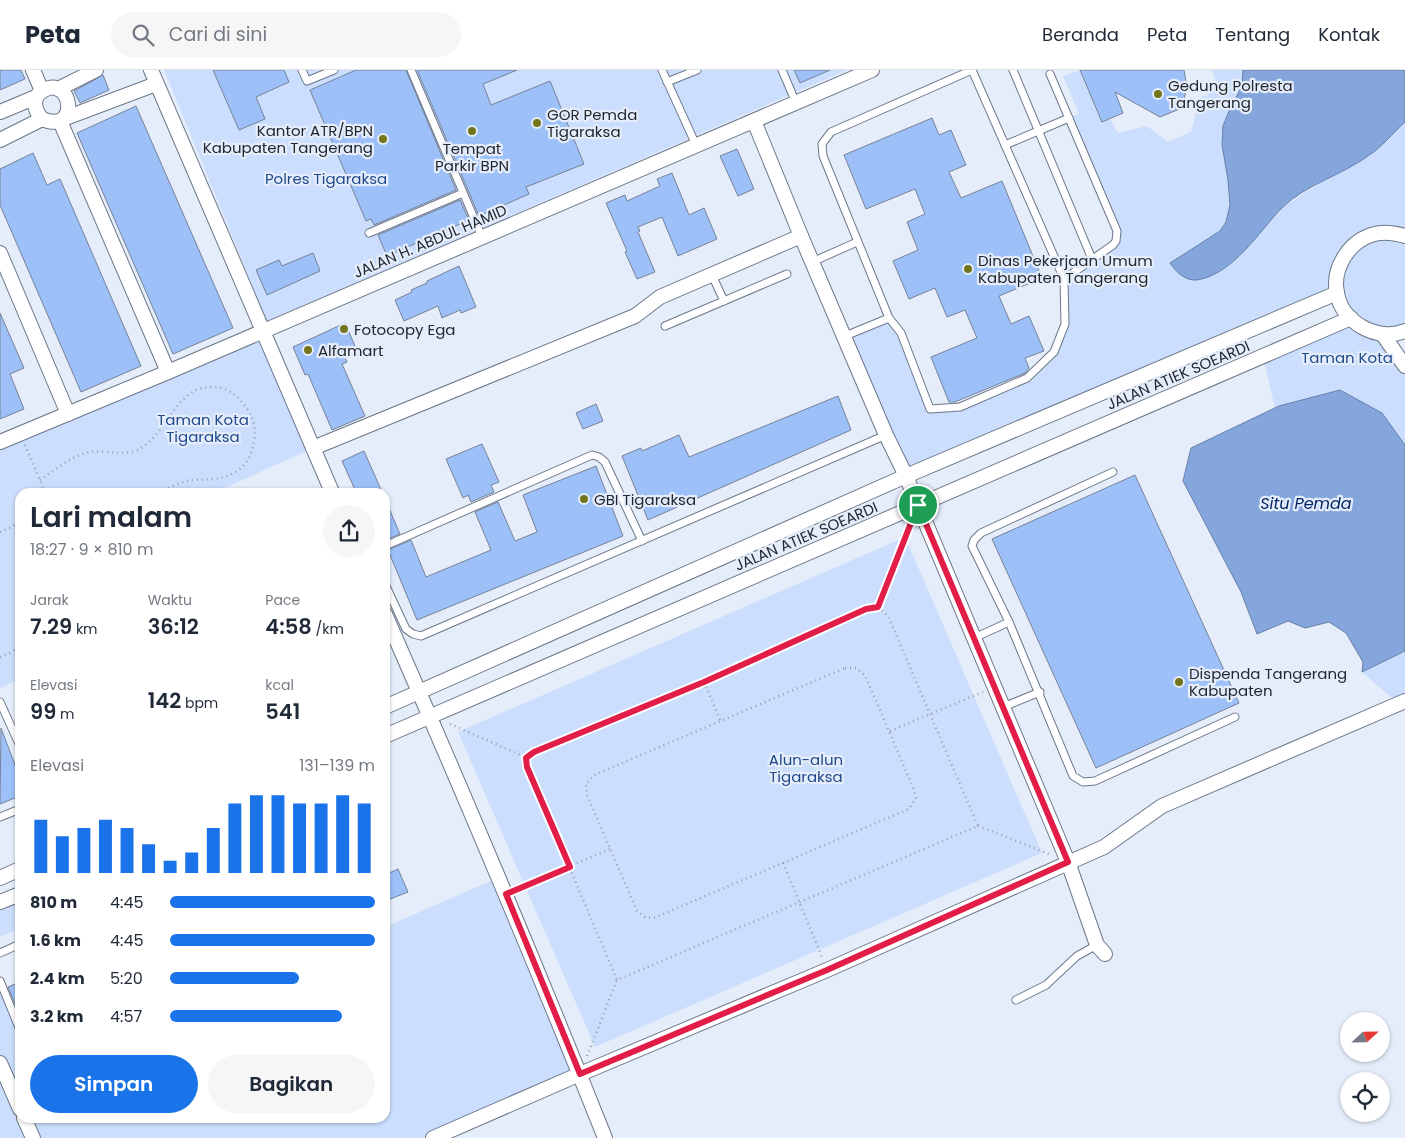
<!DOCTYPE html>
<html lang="id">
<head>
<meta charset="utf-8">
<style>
  :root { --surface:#fff; --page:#f6f6f7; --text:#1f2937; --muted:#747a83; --line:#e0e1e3; --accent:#1a73e8 }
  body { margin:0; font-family:Poppins,sans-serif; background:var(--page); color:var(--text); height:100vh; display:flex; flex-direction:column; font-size:19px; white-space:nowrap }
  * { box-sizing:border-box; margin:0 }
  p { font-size:16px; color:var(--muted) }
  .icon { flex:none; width:28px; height:28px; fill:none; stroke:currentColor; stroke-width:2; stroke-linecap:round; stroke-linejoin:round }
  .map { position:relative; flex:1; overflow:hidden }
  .side { position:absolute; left:15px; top:418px; width:375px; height:635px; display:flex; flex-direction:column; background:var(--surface); border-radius:15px; box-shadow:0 1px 4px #0004 }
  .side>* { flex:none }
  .needle { width:32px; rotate:68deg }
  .buttons { position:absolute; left:1340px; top:942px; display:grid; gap:10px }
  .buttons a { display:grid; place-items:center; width:50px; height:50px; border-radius:50%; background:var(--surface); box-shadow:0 1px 4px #0004; font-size:25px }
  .pin { position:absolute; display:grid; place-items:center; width:42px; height:42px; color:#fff; margin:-21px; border:2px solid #fff; border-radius:50%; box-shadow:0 1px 5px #0007 }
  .round { display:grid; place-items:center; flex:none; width:52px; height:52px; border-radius:26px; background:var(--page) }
  .head { display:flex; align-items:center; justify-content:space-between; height:85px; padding:0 15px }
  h1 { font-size:28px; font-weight:600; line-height:38px }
  .metrics { display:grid; grid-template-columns:repeat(3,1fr); gap:8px; height:85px; padding:5px 15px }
  .metrics div { display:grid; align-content:center }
  .metrics b { font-size:21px; font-weight:600 }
  .metrics small { font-size:14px; font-weight:400 }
  .metrics p { font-size:14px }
  .chart { height:140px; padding:10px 15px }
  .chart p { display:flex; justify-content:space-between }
  .chart svg { width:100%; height:90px; margin-top:5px; stroke:var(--accent); stroke-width:6 }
  .cta { display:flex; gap:10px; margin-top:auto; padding:10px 15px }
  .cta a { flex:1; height:58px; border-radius:30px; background:var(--accent); color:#fff; font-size:20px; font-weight:600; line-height:58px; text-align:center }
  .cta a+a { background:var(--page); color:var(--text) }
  ul { padding:0 15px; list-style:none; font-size:16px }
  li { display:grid; grid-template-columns:80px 60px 1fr; align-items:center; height:38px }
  li i { height:12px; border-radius:6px; background:var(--accent) }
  header { display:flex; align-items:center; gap:30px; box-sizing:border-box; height:70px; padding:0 25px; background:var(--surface); border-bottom:1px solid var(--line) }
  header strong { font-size:24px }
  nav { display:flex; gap:28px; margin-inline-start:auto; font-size:18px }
  .search { width:350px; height:45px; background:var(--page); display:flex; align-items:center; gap:12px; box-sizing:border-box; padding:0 18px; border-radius:28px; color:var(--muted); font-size:19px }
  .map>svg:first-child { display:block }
  .green { fill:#cbdefd }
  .water { fill:#84a6dd; stroke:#6780a9 }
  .building { fill:#9dc0f9; stroke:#768296 }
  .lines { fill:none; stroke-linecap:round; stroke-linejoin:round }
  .lane-casing { stroke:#6b778a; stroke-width:9 }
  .street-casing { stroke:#6b778a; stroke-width:16 }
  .path { stroke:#99a0ab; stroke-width:2.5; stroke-dasharray:1 4; stroke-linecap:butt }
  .lane { stroke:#fff; stroke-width:7 }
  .street { stroke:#fff; stroke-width:14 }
  .route-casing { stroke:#fff; stroke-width:10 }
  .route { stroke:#e11d48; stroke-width:6 }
  .poi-dot { fill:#74741a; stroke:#e5edfb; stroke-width:2 }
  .labels { text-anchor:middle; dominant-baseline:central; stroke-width:4.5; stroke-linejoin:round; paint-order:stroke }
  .poi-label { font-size:15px; fill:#23272f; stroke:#e5edfb; text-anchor:start }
  .park-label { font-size:15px; fill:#214a8c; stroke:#e5edfb }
  .street-label { font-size:15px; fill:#23272f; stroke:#e5edfb }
  .water-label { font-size:16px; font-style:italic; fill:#002564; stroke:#e5edfb }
</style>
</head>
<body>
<header>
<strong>Peta</strong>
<div class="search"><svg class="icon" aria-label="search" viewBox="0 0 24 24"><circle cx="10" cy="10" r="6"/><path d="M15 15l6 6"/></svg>Cari di sini</div>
<nav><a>Beranda</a><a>Peta</a><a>Tentang</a><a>Kontak</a></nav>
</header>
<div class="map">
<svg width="1405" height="1068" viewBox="0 0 1405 1068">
  <rect width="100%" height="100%" fill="#e5edfb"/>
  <!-- green -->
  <g class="green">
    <polygon points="164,0 847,0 267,251"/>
    <polygon points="1081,0 1103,52 1110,49 1118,63 1147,56 1168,72 1191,62 1200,27 1208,25 1217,15 1212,0 1243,0 1242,16 1229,41 1223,56 1230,135 1226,152 1220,161 1170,193 1214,204 1236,190 1285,136 1326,109 1369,86 1405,52 1405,261 1383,265 1405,295 1405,375 1382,343 1340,320 1275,338 1263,286 1350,249 1337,223 906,406 845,266 889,248 901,263 930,339 960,337 1027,308 1054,282 1065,254 1064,209 1108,179 1118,166 1069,48 1079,44 1063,6"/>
    <polygon points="260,263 309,380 216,422 20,422 20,609 0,618 0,373"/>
    <polygon points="905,467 1042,783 595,977 458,662"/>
    <polygon points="1405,581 1405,631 1399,634 1362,602"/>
    <polygon points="491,811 571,1002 423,1068 34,1068 25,1048 385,1048 385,857"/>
    <polygon points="20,826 20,858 0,867 0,834"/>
    <polygon points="0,918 20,967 20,1036 0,990"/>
    <polygon points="0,1010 25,1068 0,1068"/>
  </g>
  <!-- water -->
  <g class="water">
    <path d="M1243,0H1405V52C1393,63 1382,77 1368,86C1342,105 1307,114 1283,137C1259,161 1234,204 1197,210C1185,211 1176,202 1170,193L1220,161L1226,152L1230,135L1228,110L1222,75L1223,56L1229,41L1242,16Z"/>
    <polygon points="1340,320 1382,343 1405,375 1405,581 1362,602 1363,592 1346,563 1329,552 1305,558 1288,551 1257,564 1241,522 1183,411 1191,378 1279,336"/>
  </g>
  <!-- building -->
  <g class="building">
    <polygon points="0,0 21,0 25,9 0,20"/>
    <polygon points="213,0 284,0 289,12 256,27 265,49 239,60"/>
    <polygon points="356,0 406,0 456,120 374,155 371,149 366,151 310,20"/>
    <polygon points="417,0 517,0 483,14 491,35 550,11 584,94 526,117 529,124 479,146"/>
    <polygon points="794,0 830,0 800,13"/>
    <polygon points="1080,0 1184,0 1187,17 1182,38 1160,47 1115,22 1123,43 1102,52"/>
    <polygon points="103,5 109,20 80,33 74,21"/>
    <polygon points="136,36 233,258 173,284 77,63"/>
    <polygon points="932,48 939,65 951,60 966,95 949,102 961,128 1002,111 1042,208 999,226 1011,254 1029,246 1044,281 1025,288 1029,298 1025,303 955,332 949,332 931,287 977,268 965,240 947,247 935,218 909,229 893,191 918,180 907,152 925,144 915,119 866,139 844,85"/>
    <polygon points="737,79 754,119 738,126 720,86"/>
    <polygon points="33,83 47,115 60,109 141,296 81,322 0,135 0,99"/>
    <polygon points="672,103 689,145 704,138 717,169 678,186 662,147 638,157 640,161 638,162 655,202 637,209 625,182 627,181 606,133 625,125 627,131 660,116 657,109"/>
    <polygon points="460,130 469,150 387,186 378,165"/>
    <polygon points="313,183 320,201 267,225 256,200 279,190 282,196"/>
    <polygon points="459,196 476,237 461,243 460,240 442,248 438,236 404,251 395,230 412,222 411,220 427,213 427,211"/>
    <polygon points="0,243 24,298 10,304 24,339 0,349"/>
    <polygon points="345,253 355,276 342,281 347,292 342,294 365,346 332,360 308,304 305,305 293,277"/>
    <polygon points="838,326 851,360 648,450 622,386 641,378 642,381 679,365 689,387"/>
    <polygon points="596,334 603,351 583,359 576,343"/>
    <polygon points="482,374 499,412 491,415 494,422 471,432 468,425 463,428 446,389"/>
    <polygon points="364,381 382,422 356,422 342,391"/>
    <polygon points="596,396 623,466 417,550 388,480 411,470 426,507 491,480 475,442 498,432 515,471 537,462 523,425"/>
    <polygon points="1135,405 1239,633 1096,698 992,469"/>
    <polygon points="385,429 400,464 385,470"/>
    <polygon points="1,658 20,708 20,726 0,734"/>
    <polygon points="398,799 408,822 385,831 385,805"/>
    <polygon points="20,912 20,946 8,917"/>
  </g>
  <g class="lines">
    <!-- lane casing -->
    <g class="lane-casing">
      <g id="lane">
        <polyline points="302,0 307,11 334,0"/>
        <polyline points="411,0 482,167"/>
        <polyline points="662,0 696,75"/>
        <polyline points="782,0 796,33"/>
        <polyline points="1013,0 1092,189"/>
        <polyline points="1050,4 1117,161 1116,171 1113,175 1064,209"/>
        <polyline points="667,12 697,0"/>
        <polyline points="1005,75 1069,48"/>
        <polyline points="369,163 463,123"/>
        <polyline points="812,192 857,172"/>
        <polyline points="712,205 724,231"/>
        <polyline points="665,256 787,204"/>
        <polyline points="845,266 889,248 823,86 822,74 831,62 972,0 1064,209 1065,254 1054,282 1027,308 960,337 930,339 901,263 889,248"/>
        <polyline points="1113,402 981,463 974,470 972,476 1009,552 1073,706 1083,712 1095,711 1235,647"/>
        <polyline points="385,476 592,385 599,387 605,392 642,471"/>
        <polyline points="385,514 406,559 413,564 421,566 886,365"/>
        <polyline points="974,568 1009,552"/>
        <polyline points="0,632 20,676"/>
        <polyline points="1003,637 1040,622"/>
        <polyline points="0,747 20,739"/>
        <polyline points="0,883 20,874"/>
        <polyline points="0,911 20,960"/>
        <polyline points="1016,930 1046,915 1077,886 1097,875"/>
      </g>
    </g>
    <!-- street casing -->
    <g class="street-casing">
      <g id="street">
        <polyline points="33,0 42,21"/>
        <polyline points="151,0 332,422"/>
        <polyline points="58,19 96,0"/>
        <polyline points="0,42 36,27"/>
        <polyline points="63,49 156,14"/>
        <polyline points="60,51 168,302"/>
        <polyline points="754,51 801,166 886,365 906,406 1068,792 1097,875 1105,884"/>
        <path d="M0,70L42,49C81,65 72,5 44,20C31,27 34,40 42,49"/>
        <path d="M1405,166C1394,163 1382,161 1371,165C1348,173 1332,199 1337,223C1342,253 1378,272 1405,261"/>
        <polyline points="0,183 68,344"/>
        <polyline points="1383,265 1405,296"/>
        <polyline points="0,372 168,302 872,0"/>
        <polyline points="313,378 635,246 660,227 801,166"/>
        <path d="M385,544C461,717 535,892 605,1068"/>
        <polyline points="385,637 906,406 1337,223"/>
        <polyline points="385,666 1351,248"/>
        <polyline points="0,808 20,799"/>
        <polyline points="0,832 20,824"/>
        <polyline points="0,993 20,1039"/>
        <polyline points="24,1048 33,1068"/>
        <polyline points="433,1068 580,1004 827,900 1104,777 1162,736 1405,631"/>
      </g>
    </g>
    <!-- path -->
    <g class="path">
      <polyline points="25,375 45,422"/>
      <path d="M40,410C55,400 71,386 89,382C108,379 127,389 144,376C168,360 177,318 210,317C226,316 238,325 247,339C254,348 256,359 254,371C251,394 237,406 214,409C206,410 199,409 191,410C180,412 169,418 159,422"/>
      <polyline points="0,462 12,457 20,450"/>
      <polyline points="878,536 911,453"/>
      <polygon points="878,537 888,546 978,756 617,910 527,697 525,688 533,682 704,612 866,539"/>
      <polyline points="0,587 12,582 20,574"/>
      <polygon points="845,598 856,598 865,605 914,720 916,728 909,739 654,848 645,847 637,841 587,725 586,714 594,705"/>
      <polyline points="704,612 721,652"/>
      <polyline points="450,654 525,687"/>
      <polyline points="890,661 983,622"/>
      <polyline points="978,756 1049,784"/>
      <polyline points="783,793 822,887"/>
      <polyline points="517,819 610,779"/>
      <polyline points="587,986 617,910"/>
    </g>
    <!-- lane -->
    <use href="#lane" class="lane"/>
    <!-- street -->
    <use href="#street" class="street"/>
  </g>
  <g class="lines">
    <!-- route casing -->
    <g class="route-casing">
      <polygon id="route" points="918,435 1068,792 827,900 580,1004 506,824 570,797 527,697 526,688 534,682 704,612 866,539 878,537"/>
    </g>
    <!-- route -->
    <use href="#route" class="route"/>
  </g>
  <!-- markers -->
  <g class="poi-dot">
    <circle cx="1158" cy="24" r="5"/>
    <circle cx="537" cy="53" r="5"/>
    <circle cx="472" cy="61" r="5"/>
    <circle cx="383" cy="69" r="5"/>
    <circle cx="968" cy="199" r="5"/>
    <circle cx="344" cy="259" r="5"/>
    <circle cx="308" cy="280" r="5"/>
    <circle cx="584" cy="429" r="5"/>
    <circle cx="1179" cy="612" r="5"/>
  </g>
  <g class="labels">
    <!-- poi labels -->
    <g class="poi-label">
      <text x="1168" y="15">Gedung Polresta<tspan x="1168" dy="17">Tangerang</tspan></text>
      <text x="547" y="44">GOR Pemda<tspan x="547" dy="17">Tigaraksa</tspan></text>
      <text x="373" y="60" text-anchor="end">Kantor ATR/BPN<tspan x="373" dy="17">Kabupaten Tangerang</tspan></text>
      <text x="472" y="78" text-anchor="middle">Tempat<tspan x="472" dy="17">Parkir BPN</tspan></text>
      <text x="978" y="190">Dinas Pekerjaan Umum<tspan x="978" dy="17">Kabupaten Tangerang</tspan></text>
      <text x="354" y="259">Fotocopy Ega</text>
      <text x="318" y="280">Alfamart</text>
      <text x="594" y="429">GBI Tigaraksa</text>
      <text x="1189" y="603">Dispenda Tangerang<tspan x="1189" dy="17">Kabupaten</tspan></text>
    </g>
    <!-- park labels -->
    <g class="park-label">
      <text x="326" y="108">Polres Tigaraksa</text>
      <text x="1347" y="287">Taman Kota</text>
      <text x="203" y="349">Taman Kota<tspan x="203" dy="17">Tigaraksa</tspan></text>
      <text x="806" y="689">Alun-alun<tspan x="806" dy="17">Tigaraksa</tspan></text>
    </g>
    <!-- street labels -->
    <g class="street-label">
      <text transform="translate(430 171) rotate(-23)">JALAN H. ABDUL HAMID</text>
      <text transform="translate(1178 305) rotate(-23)">JALAN ATIEK SOEARDI</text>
      <text transform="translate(806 466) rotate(-23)">JALAN ATIEK SOEARDI</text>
    </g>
    <!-- water labels -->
    <g class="water-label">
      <text x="1306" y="433">Situ Pemda</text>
    </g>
  </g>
</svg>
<div class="buttons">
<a><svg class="needle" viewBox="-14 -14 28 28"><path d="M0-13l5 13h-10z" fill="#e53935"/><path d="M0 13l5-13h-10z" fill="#747a83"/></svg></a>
<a><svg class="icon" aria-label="locate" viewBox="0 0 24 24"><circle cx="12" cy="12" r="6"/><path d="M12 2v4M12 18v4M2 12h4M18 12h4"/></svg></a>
</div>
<div class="pin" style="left:918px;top:435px;background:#1e9e55"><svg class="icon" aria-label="arrive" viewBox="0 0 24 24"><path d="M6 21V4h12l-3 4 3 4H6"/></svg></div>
<section class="side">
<div class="head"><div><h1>Lari malam</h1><p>18:27 · 9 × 810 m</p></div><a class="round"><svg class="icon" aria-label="share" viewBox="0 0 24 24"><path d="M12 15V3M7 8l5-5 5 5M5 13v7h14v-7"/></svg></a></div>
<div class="metrics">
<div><p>Jarak</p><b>7.29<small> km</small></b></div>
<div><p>Waktu</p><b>36:12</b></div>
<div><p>Pace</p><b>4:58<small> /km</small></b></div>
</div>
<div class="metrics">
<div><p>Elevasi</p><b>99<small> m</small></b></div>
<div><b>142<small> bpm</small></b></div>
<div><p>kcal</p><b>541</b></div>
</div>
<div class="chart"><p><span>Elevasi</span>131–139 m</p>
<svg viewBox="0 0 160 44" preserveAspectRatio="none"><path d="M5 44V18M15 44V26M25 44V22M35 44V18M45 44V22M55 44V30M65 44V38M75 44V34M85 44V22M95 44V10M105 44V6M115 44V6M125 44V10M135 44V10M145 44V6M155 44V10"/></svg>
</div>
<ul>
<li><b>810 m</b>4:45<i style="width:100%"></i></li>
<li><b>1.6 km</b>4:45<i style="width:100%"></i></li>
<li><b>2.4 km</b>5:20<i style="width:63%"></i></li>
<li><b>3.2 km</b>4:57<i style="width:84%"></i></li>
</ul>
<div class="cta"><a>Simpan</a><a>Bagikan</a></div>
</section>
</div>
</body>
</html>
